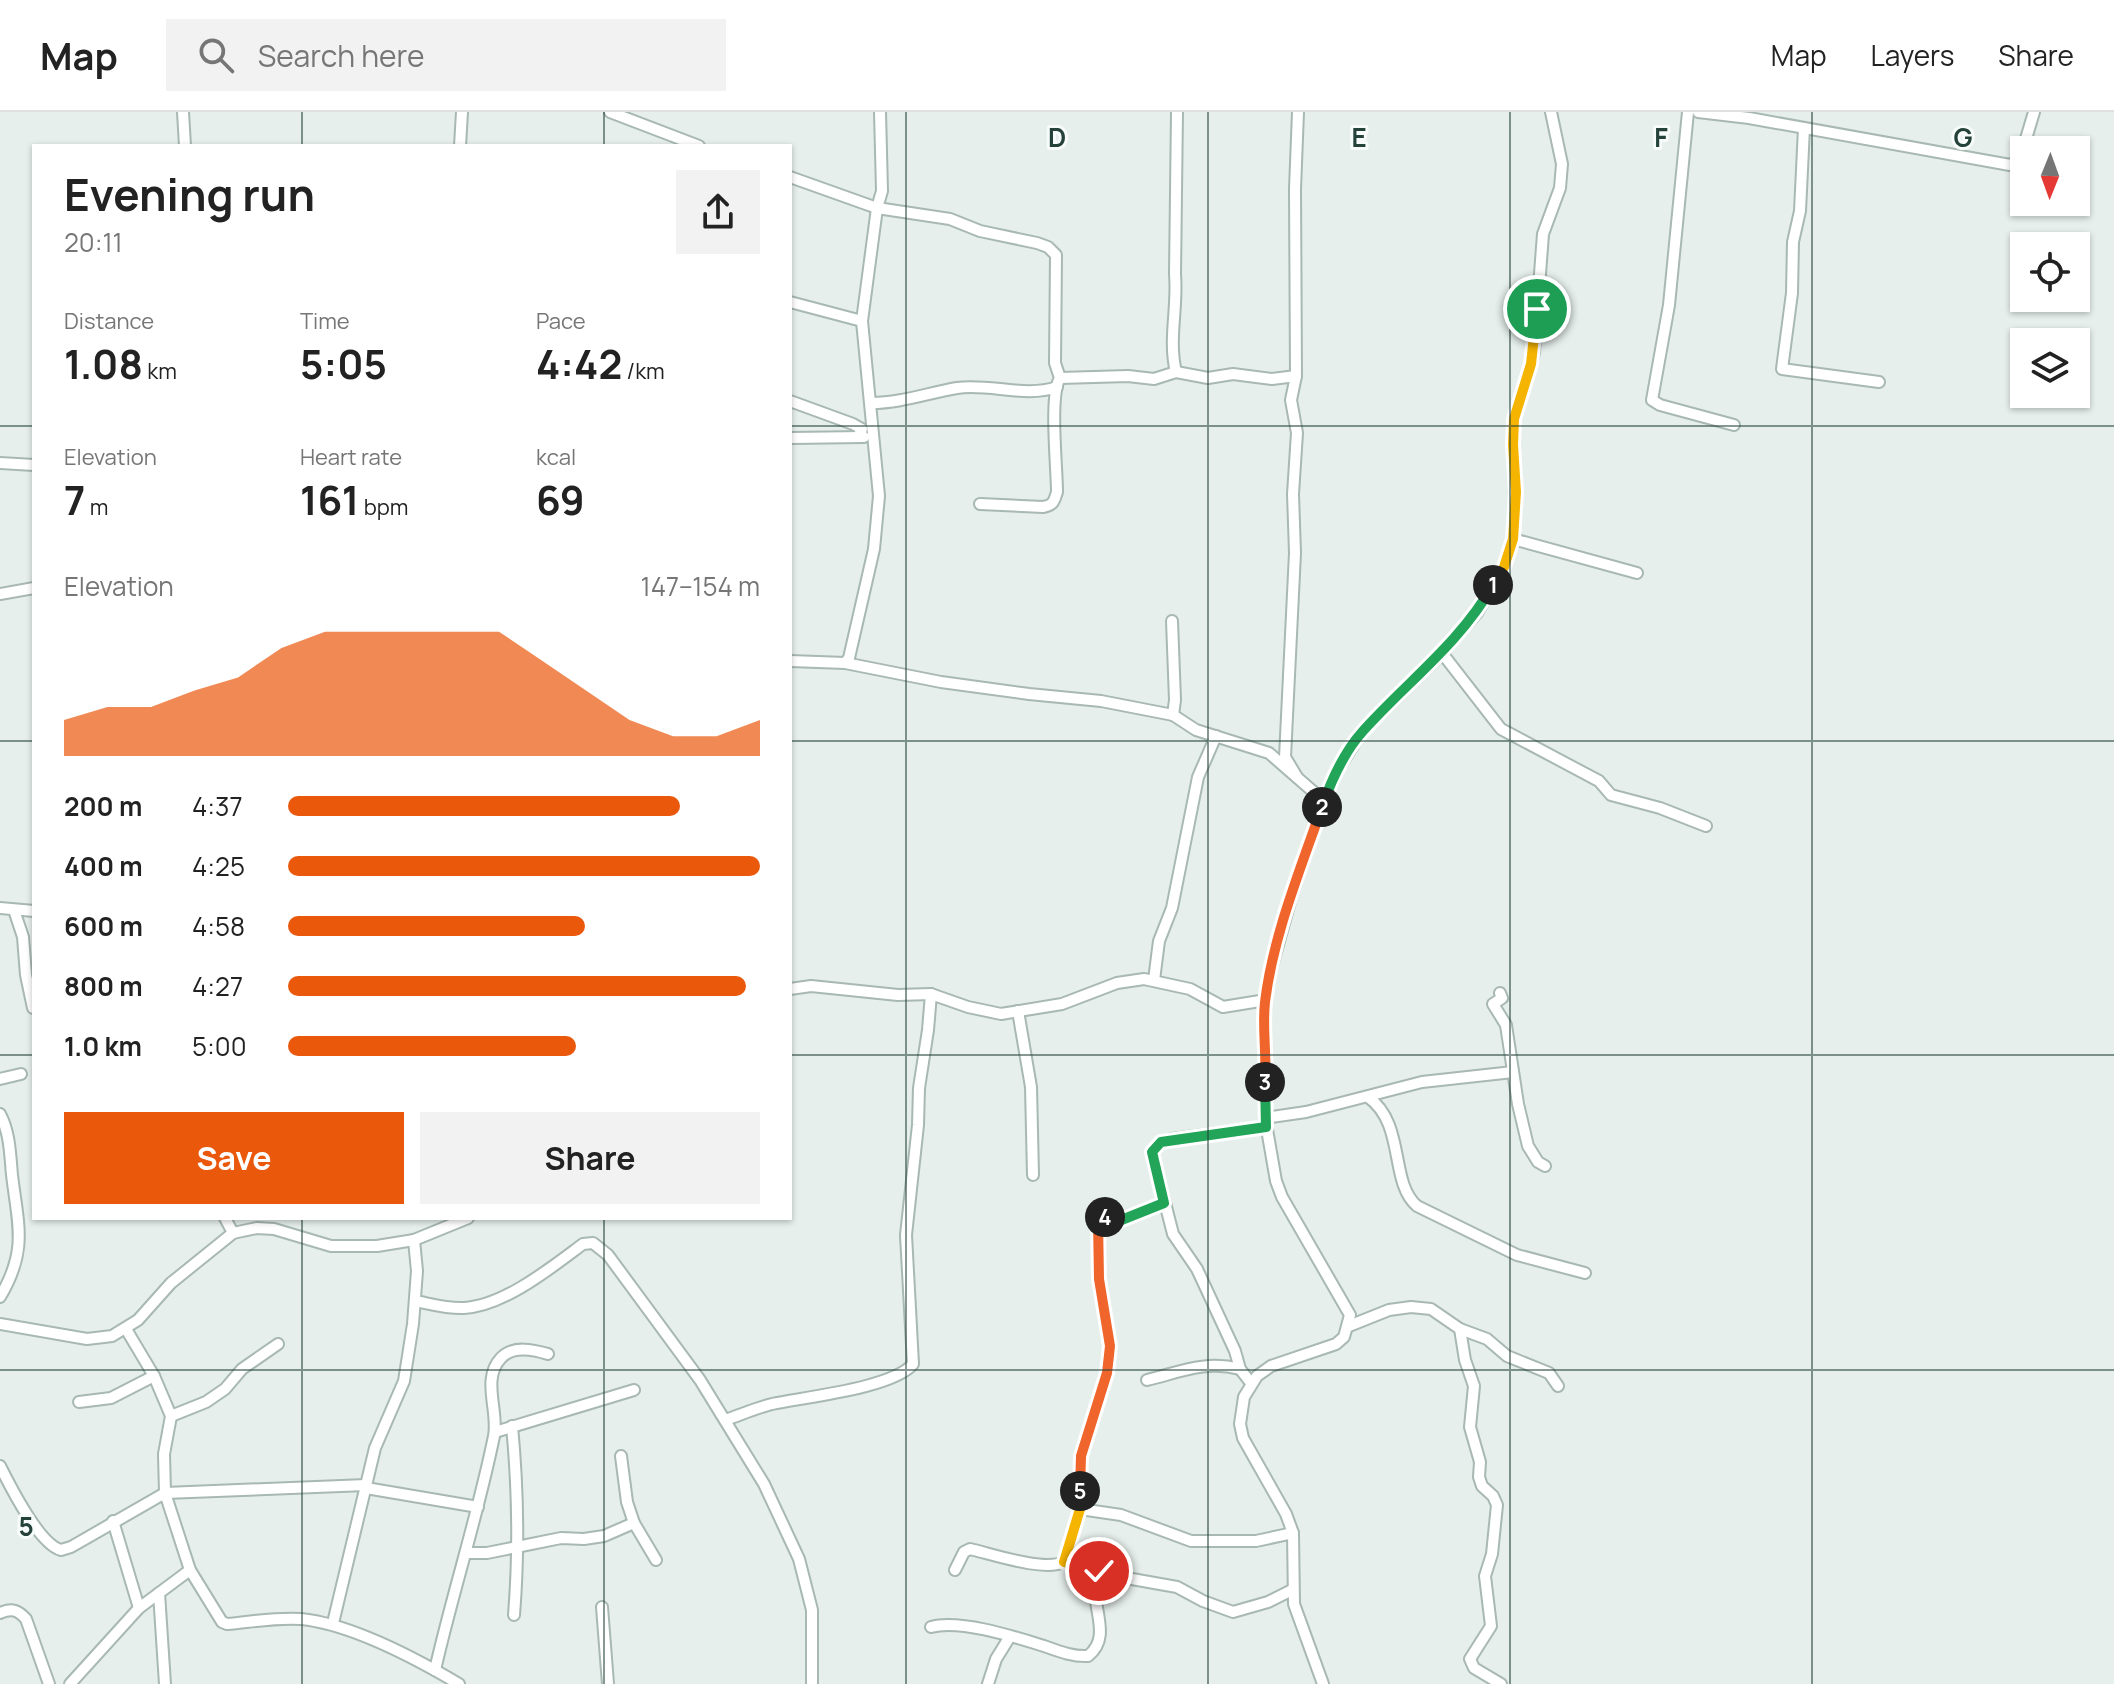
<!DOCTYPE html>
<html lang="en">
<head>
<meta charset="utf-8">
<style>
  :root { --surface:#fff; --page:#f2f2f2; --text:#222; --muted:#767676; --line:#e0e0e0; --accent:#ea580c }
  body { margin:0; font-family:Manrope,sans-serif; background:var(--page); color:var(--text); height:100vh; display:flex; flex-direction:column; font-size:30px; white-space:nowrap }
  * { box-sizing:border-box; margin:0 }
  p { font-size:26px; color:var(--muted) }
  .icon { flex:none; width:44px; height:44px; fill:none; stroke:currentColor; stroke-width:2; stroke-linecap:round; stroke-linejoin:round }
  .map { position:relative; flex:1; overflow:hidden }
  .side { position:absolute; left:32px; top:32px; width:760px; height:1076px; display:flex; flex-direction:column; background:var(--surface); border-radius:0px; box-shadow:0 2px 6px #0004 }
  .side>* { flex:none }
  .needle { width:52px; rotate:181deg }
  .controls { position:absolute; left:2010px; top:24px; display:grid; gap:16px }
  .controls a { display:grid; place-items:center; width:80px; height:80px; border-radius:0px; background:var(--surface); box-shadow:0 2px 6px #0004; font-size:40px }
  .pin { position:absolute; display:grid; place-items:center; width:68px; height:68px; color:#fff; margin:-34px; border:4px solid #fff; border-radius:50%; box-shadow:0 2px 8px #0007 }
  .km { position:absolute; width:40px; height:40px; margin:-20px; border-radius:50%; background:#222; color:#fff; font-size:22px; line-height:40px; text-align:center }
  .round { display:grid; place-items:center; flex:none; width:84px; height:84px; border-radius:0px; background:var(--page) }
  .summary { display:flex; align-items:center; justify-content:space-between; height:136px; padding:0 32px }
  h1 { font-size:44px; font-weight:700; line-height:60px }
  .figures { display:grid; grid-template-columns:repeat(3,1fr); gap:12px; height:136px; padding:8px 32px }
  .figures div { display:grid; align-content:center }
  .figures b { font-size:40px; font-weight:700 }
  .figures small { font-size:22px; font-weight:400 }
  .figures p { font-size:22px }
  .chart { height:224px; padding:16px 32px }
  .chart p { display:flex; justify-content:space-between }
  .chart svg { width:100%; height:144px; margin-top:8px; fill:var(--accent); opacity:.7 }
  .action { display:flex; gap:16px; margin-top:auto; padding:16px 32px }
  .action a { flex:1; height:92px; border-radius:0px; background:var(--accent); color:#fff; font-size:32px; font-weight:700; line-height:92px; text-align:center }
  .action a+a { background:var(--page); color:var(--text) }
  ul { padding:0 32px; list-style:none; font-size:26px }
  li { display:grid; grid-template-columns:128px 96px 1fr; align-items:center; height:60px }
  li i { height:20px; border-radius:10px; background:var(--accent) }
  header { display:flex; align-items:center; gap:48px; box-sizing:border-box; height:112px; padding:0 40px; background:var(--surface); border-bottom:2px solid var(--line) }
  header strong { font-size:38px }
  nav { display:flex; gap:44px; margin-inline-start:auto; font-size:28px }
  .search { width:560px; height:72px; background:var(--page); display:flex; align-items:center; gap:20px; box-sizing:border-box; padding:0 28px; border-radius:0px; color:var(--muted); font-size:30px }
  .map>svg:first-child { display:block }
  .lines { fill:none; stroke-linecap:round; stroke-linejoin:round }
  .minor-casing { stroke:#a8b8b2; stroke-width:14 }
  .minor { stroke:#fff; stroke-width:10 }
  .split-1-casing { stroke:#fff; stroke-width:16 }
  .split-2-casing { stroke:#fff; stroke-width:16 }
  .split-3-casing { stroke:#fff; stroke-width:16 }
  .split-4-casing { stroke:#fff; stroke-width:16 }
  .split-5-casing { stroke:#fff; stroke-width:16 }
  .split-6-casing { stroke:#fff; stroke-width:16 }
  .split-1 { stroke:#f5b400; stroke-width:10 }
  .split-2 { stroke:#22a559; stroke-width:10 }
  .split-3 { stroke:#f0652b; stroke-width:10 }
  .split-4 { stroke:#22a559; stroke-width:10 }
  .split-5 { stroke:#f0652b; stroke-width:10 }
  .split-6 { stroke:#f5b400; stroke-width:10 }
  .grid { fill:none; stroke:#24423a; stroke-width:2; stroke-opacity:0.55 }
  .grid-label { font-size:26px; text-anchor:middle; font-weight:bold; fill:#24423a; stroke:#f7fbf9; stroke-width:6; stroke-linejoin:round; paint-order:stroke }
</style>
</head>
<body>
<header>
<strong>Map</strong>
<div class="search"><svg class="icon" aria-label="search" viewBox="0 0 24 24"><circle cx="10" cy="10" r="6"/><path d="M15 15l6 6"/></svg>Search here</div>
<nav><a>Map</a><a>Layers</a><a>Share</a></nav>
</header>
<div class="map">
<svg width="2114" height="1572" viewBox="0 0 2114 1572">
  <rect width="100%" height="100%" fill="#e6efeb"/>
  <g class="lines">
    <!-- minor casing -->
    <g class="minor-casing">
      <g id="minor">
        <polyline points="183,0 185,34"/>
        <polyline points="610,0 699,34"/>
        <polyline points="1688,0 1669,193 1652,288 1660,293 1734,313"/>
        <polyline points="1698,0 1749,6 2010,53 2020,47 2034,0"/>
        <polyline points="1804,16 1800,99 1793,130 1792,181 1782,257 1879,270"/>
        <polyline points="460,34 462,0"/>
        <path d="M790,65L877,96L950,107L980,119L1037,131L1048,135L1056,143L1055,251L1060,266C1049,283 1057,355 1057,380C1054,389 1054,393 1043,395L980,392"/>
        <polyline points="790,190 862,209"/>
        <path d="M1176,260C1168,228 1178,195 1175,162L1177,0"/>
        <polyline points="1060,266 1128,264 1154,267 1176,260 1208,266 1233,262 1272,267 1296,264"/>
        <polyline points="790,289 853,312 862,317 858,325"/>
        <path d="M871,291C901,291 928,281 957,276C989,271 1025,286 1057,275"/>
        <polyline points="790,326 864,325"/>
        <polyline points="0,351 34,353"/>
        <polyline points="1513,427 1637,461"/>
        <polyline points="0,482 34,476"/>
        <polyline points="1172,509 1175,588 1173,603 1196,618 1269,641 1324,689"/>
        <polyline points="1442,541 1501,617 1599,669 1611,683 1660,696 1706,714"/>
        <polyline points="790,549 845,551 849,546 874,437 879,384 862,209 877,96 882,79 880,0"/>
        <polyline points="845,551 941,570 1029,582 1101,589 1173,603"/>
        <polyline points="1297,665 1285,645 1295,441 1293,382 1297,321 1291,288 1296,264 1295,77 1298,0"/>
        <polyline points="0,796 34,799"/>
        <polyline points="14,798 23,825 26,863 33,896"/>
        <polyline points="1154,868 1159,829 1172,796 1198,665 1216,624"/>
        <polyline points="790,877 811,874 898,883 931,882 968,895 1001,902 1062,892 1117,871 1144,867 1190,877 1223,895 1266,888"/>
        <polyline points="1500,881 1502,886 1493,892 1506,913 1518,992 1528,1034 1538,1050 1545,1054"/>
        <polyline points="1018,899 1031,975 1033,1063"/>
        <polyline points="0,967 21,962"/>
        <path d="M1368,985C1406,1012 1389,1070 1417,1094L1517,1143L1585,1161"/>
        <path d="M0,1002C10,1021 10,1042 12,1063C18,1113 28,1138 0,1185"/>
        <polyline points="1265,1006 1306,1000 1422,970 1513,960"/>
        <polyline points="225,1106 233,1121"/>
        <path d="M415,1189C431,1192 448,1197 464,1196C504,1194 552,1155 583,1132L593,1131L608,1143L700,1268L764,1372L799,1447L812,1498V1572"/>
        <polyline points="0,1212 87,1227 112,1224 138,1208 171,1171 233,1121 257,1116 274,1117 331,1134 377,1134 414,1128 468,1106"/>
        <polyline points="1349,1214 1389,1198 1411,1195 1431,1197 1460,1217 1487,1227 1507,1244 1549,1261 1558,1274"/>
        <path d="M126,1217L154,1264L171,1304L164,1342L165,1381L190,1458L222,1510L227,1512C251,1510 277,1505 301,1507C351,1512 415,1546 459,1572"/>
        <polyline points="1460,1217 1465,1248 1474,1274 1470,1315 1480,1350 1479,1365 1482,1374 1493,1384 1497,1393 1492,1442 1485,1464 1491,1514 1470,1547 1474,1556 1501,1572"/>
        <path d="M1147,1268C1180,1260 1206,1248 1240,1257"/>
        <polyline points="1251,1271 1240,1257 1235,1239 1197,1157 1173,1122 1152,1040 1161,1030 1172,1027 1266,1015"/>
        <polyline points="79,1290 111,1286 154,1264"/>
        <polyline points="171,1304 206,1290 225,1277 242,1257 278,1232"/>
        <path d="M725,1308C740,1303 756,1296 772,1292C805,1285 893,1276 913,1252L906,1123L918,1013L919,976L928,918L931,882"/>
        <path d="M512,1314C518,1377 519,1441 514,1503"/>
        <polyline points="495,1320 634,1278"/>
        <polyline points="621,1344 627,1390 634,1411 656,1448"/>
        <path d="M0,1354C10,1374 39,1432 61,1438L71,1435L165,1381L366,1373"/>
        <polyline points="366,1376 478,1395"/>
        <polyline points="1080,1397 1121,1403 1191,1429 1256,1429 1293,1421"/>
        <polyline points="113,1409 139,1496"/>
        <polyline points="466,1441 487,1441 561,1426 584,1427 604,1424 634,1411"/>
        <polyline points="1064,1450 1115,1464 1177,1475 1203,1489 1233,1500 1268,1490 1292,1478"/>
        <path d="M955,1458L964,1440L970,1437C992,1442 1044,1460 1064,1450L1080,1397L1081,1344L1107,1261L1110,1234L1099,1167L1098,1109L1111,1102L1119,1109L1164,1091"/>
        <polyline points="159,1481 165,1572"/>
        <polyline points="602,1495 608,1572"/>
        <path d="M0,1501C12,1496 18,1498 26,1507L49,1572"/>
        <polyline points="333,1511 375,1336 404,1269 413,1212 417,1159 414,1128"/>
        <path d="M931,1515C960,1507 1015,1525 1044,1534C1058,1539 1073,1545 1088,1544C1110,1527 1095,1501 1095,1478C1095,1472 1097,1466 1099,1459"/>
        <path d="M435,1558C453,1479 478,1403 494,1324C499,1299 481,1267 501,1246C513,1233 534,1238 548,1242"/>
        <polyline points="70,1572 139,1496 190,1458"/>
        <polyline points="988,1572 996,1547 1009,1526"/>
        <polyline points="1323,1572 1294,1492 1293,1421 1286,1402 1243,1326 1240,1312 1244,1285 1257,1264 1271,1254 1336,1232 1344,1225 1350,1203 1282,1085 1276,1069 1265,1006 1265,889 1272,854 1291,786 1324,689 1339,656 1361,621 1442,541 1477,501 1504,455 1513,427 1516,380 1513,333 1514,307 1534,241 1543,122 1560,76 1562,52 1551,0"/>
      </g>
    </g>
    <!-- minor -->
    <use href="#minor" class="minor"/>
  </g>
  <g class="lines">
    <!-- split-1 casing -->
    <g class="split-1-casing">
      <polyline id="split-1" points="1493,473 1504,455 1513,427 1516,380 1513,333 1514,307 1531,252 1537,197"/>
    </g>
    <!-- split-2 casing -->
    <g class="split-2-casing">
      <path id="split-2" d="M1322,695C1331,669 1344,640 1363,619C1407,570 1460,531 1493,473"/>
    </g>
    <!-- split-3 casing -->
    <g class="split-3-casing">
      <path id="split-3" d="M1265,970C1267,944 1262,916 1265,890C1273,824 1300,758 1322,695"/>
    </g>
    <!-- split-4 casing -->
    <g class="split-4-casing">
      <polyline id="split-4" points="1105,1105 1111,1102 1119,1109 1164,1091 1152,1040 1161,1030 1266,1015 1265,970"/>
    </g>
    <!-- split-5 casing -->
    <g class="split-5-casing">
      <polyline id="split-5" points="1080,1379 1081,1344 1107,1261 1110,1234 1099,1167 1098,1109 1105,1105"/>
    </g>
    <!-- split-6 casing -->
    <g class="split-6-casing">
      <polyline id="split-6" points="1080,1379 1080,1397 1064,1450 1099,1459"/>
    </g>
    <!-- split-1 -->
    <use href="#split-1" class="split-1"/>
    <!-- split-2 -->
    <use href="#split-2" class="split-2"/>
    <!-- split-3 -->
    <use href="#split-3" class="split-3"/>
    <!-- split-4 -->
    <use href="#split-4" class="split-4"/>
    <!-- split-5 -->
    <use href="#split-5" class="split-5"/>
    <!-- split-6 -->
    <use href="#split-6" class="split-6"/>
  </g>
  <!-- grid -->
  <path class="grid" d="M302,0V34M604,0V34M906,0V1572M1208,0V1572M1510,0V1572M1812,0V1572M0,314H34M790,314H2114M0,629H34M790,629H2114M0,943H34M790,943H2114M302,1106V1572M604,1106V1572M0,1258H2114"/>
  <g class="grid-label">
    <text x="1057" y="35">D</text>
    <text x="1359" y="35">E</text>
    <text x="1661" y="35">F</text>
    <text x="1963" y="35">G</text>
    <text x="26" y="1424">5</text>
  </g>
</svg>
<div class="controls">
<a><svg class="needle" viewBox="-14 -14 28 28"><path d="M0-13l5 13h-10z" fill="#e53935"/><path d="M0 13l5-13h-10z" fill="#767676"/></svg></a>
<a><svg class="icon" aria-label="locate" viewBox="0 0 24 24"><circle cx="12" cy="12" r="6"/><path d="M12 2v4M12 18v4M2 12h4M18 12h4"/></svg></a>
<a><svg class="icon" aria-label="layers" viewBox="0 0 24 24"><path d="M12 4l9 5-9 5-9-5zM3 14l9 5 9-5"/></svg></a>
</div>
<div class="pin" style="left:1537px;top:197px;background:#1e9e55"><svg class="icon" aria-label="arrive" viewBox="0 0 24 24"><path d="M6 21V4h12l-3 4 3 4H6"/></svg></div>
<div class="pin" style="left:1099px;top:1459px;background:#d93025"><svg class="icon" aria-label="check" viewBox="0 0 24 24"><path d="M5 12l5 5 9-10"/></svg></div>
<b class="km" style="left:1493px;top:473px">1</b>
<b class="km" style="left:1322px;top:695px">2</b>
<b class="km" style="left:1265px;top:970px">3</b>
<b class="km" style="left:1105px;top:1105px">4</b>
<b class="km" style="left:1080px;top:1379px">5</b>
<section class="side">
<div class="summary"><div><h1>Evening run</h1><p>20:11</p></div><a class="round"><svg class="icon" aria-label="share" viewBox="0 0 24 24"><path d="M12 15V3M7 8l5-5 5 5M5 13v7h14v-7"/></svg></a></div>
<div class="figures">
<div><p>Distance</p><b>1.08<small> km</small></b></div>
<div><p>Time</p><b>5:05</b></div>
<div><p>Pace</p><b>4:42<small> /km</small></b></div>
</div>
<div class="figures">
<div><p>Elevation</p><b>7<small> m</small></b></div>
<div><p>Heart rate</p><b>161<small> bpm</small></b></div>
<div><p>kcal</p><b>69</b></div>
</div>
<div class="chart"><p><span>Elevation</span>147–154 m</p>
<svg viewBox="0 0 160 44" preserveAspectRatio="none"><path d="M0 44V33L10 29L20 29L30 24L40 20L50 11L60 6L70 6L80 6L90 6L100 6L110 15L120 24L130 33L140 38L150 38L160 33V44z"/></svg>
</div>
<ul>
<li><b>200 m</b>4:37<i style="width:83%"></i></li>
<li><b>400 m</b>4:25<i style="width:100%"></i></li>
<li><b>600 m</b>4:58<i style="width:63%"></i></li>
<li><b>800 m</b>4:27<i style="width:97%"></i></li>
<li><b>1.0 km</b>5:00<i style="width:61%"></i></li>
</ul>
<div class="action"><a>Save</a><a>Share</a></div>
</section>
</div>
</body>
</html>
